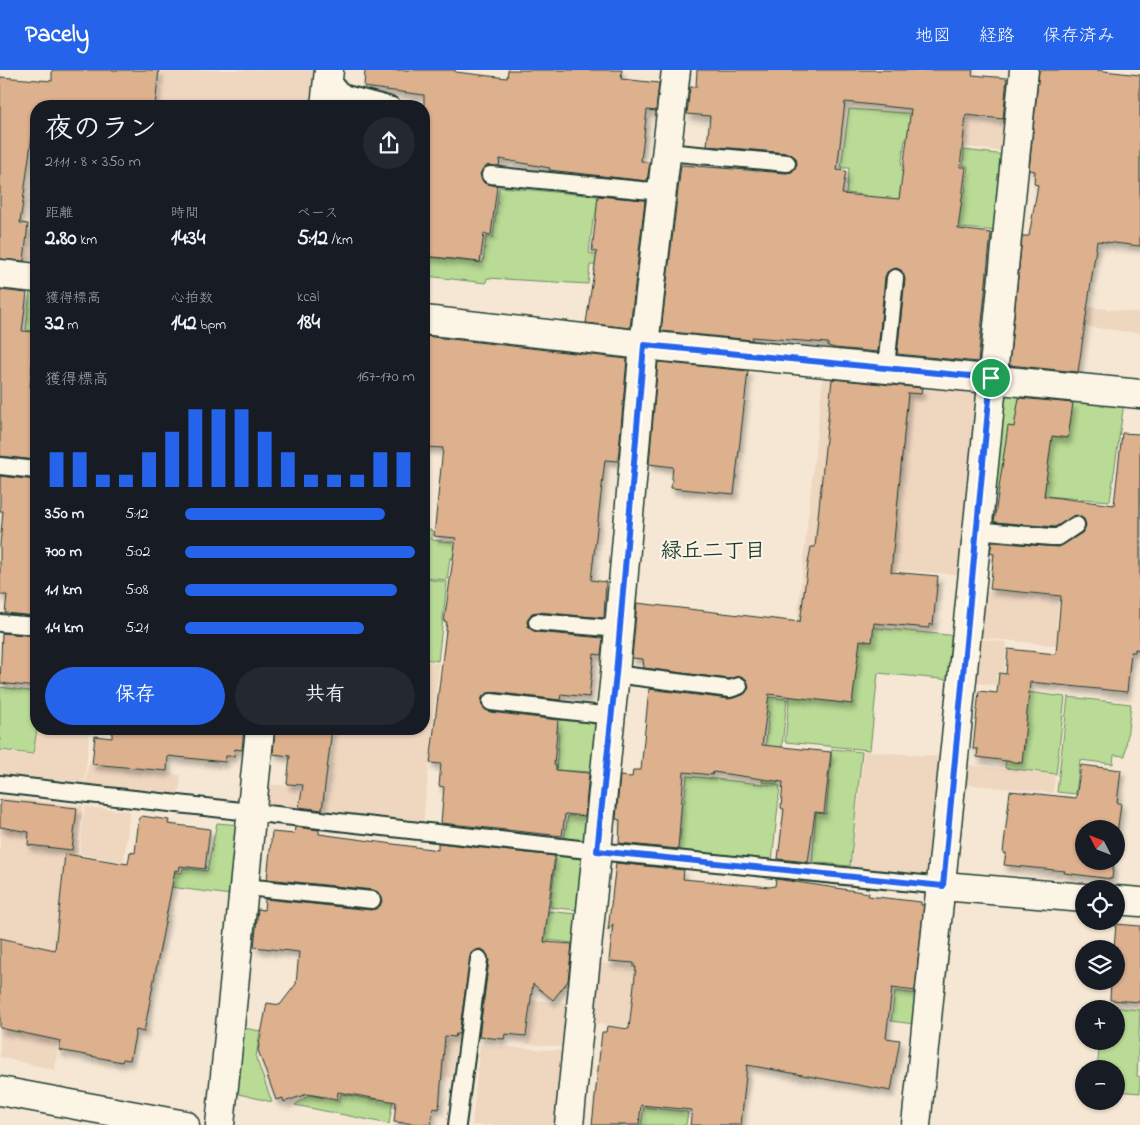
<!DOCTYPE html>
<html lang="ja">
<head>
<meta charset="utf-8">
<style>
  :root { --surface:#171b24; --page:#242831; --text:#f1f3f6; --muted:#9ea1a6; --accent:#2563eb }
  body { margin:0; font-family:"Indie Flower","Klee One",sans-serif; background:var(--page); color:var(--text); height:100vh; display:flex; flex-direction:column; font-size:19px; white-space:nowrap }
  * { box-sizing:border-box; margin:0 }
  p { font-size:16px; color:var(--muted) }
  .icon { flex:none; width:28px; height:28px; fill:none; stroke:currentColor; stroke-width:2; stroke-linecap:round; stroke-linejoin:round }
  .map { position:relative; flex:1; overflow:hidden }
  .drawer { position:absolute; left:30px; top:30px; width:400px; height:635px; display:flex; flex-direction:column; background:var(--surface); border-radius:20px; box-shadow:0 1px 4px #0004 }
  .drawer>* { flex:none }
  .needle { width:32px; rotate:312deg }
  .buttons { position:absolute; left:1075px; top:750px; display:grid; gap:10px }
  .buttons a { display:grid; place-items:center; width:50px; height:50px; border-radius:50%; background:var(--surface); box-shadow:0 1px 4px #0004; font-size:25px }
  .pin { position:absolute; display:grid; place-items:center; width:42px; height:42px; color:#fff; margin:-21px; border:2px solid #fff; border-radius:50%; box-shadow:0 1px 5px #0007 }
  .round { display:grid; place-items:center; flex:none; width:52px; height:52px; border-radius:26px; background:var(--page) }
  .overview { display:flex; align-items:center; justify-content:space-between; height:85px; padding:0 15px }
  h1 { font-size:28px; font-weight:700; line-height:38px }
  .stats { display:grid; grid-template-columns:repeat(3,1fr); gap:8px; height:85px; padding:5px 15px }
  .stats div { display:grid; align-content:center }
  .stats b { font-size:21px; font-weight:700 }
  .stats small { font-size:14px; font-weight:400 }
  .stats p { font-size:14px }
  .chart { height:140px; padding:10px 15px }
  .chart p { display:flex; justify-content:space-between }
  .chart svg { width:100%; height:90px; margin-top:5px; stroke:var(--accent); stroke-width:6 }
  .action { display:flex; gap:10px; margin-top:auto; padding:10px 15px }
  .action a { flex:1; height:58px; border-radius:30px; background:var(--accent); color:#fff; font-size:20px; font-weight:700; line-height:58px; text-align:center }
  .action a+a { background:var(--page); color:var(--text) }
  ul { padding:0 15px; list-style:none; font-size:16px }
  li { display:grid; grid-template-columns:80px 60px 1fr; align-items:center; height:38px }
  li i { height:12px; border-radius:6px; background:var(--accent) }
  header { display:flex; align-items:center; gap:30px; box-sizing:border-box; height:70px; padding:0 25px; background:var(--accent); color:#fff }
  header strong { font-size:24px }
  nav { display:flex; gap:28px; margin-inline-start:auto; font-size:18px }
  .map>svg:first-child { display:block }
  .built { fill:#eed6bf }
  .green { fill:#b9db95; stroke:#6c8c64 }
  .building { fill:#ddb08e; stroke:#1f3d34; fill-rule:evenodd; filter:url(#shadow) }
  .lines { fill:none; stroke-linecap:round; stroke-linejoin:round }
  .lane-casing { stroke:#1f3d34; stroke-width:20 }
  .street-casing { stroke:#1f3d34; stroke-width:31 }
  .secondary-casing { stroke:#1f3d34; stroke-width:31 }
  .lane { stroke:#fcf5e5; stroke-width:16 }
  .street { stroke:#fcf5e5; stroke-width:28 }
  .secondary { stroke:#fcf5e5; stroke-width:28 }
  .route-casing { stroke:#fff; stroke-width:10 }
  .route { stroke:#2563eb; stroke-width:6 }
  .labels { text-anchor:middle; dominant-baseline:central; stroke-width:4; stroke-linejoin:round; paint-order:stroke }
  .neighbourhood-label { font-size:21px; font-weight:bold; fill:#1f3d34; stroke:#fcf5e5 }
</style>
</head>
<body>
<header>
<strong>Pacely</strong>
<nav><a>地図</a><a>経路</a><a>保存済み</a></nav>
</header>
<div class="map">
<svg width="1140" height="1055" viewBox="0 0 1140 1055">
  <defs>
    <filter id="shadow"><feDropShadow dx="3" dy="5.5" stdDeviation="2.5" flood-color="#0004"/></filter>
  </defs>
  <rect width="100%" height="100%" fill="#f6e7d4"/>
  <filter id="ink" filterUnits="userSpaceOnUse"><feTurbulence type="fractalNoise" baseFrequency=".02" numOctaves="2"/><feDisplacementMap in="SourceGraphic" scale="10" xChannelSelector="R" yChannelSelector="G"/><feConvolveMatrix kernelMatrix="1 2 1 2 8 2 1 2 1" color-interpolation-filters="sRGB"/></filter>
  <g filter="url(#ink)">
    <!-- built -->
    <g class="built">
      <polygon points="162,0 318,0 314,36 158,36"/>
      <polygon points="949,44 1004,52 1000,81 945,74"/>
      <polygon points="36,109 36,195 26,194"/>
      <polygon points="1084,236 1140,243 1140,263 1018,249"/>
      <polygon points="823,307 971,318 981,330 961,505 890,500 884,559 797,550"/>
      <polygon points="981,520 1059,527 1056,557 1070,559 1070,577 976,567"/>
      <polygon points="976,569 1007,572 1004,602 997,602 996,615 972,613"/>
      <polygon points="424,592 439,593 423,754 264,736 266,714 300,717 300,723 327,726 335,659 424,659"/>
      <polygon points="37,659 90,659 84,716 0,707 0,682 34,685"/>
      <polygon points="864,681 944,687 932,805 851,797"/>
      <polygon points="88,694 181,705 179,726 85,715"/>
      <polygon points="966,695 1055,705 1053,723 964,714"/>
      <polygon points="0,727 83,736 55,1000 0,987"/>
      <polygon points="85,737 130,741 124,792 80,784"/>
      <polygon points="598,893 711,905 662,926 632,923 629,957 591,953"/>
      <polygon points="532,930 566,933 563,977 527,974"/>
      <polygon points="401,964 457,970 452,1008 397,1001"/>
      <polygon points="480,975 563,981 554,1055 472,1055"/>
    </g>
    <!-- green -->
    <g class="green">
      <polygon points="849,39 946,46 942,74 905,70 901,96 906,97 902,132 863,146 865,125 846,123 849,98 841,98"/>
      <polygon points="964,80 1005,85 996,161 955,157 959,123 965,123 968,96 963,95"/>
      <polygon points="499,117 651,131 650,140 643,145 642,155 593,150 589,183 601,185 600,195 590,195 588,214 487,208 486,213 426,206 429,187 483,193 486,167 493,167"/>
      <polygon points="30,221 36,222 36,261 26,260"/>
      <polygon points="1009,319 1124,333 1110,431 992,422 1001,325"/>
      <polygon points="424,459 432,460 432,470 517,479 515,495 450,488 447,510 424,508"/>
      <polygon points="424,509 447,512 438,591 424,589"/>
      <polygon points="797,550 958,566 952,610 878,603 870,680 785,672"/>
      <polygon points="0,617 36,622 37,659 33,684 0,680"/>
      <polygon points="1026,622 1065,627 1056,704 1005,698 1006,684 1024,681"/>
      <polygon points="729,623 787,629 778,714 762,712 769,641 728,636"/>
      <polygon points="1068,627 1131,634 1125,686 1114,685 1113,694 1080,690 1076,724 1057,722"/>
      <polygon points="517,647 597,653 593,702 556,700 559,662 516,659"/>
      <polygon points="832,679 862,682 850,796 812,792 816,743 826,744"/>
      <polygon points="687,706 780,716 772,792 668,781 669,771 680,771 681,759 676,758 680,733 684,733"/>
      <polygon points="577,723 591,725 585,771 564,768 568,746 574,746"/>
      <polygon points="217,753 241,755 231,825 125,811 127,796 182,803 183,798 207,801"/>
      <polygon points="556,786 582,789 576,840 550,837"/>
      <polygon points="545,841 577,844 573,873 548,870 545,886 539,866"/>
      <polygon points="895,921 917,924 914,954 891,951"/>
      <polygon points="1103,936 1140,940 1137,1006 1140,1007 1140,1023 1116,1021 1116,999 1097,999 1100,971 1116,971 1116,939 1103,939"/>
      <polygon points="244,958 260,961 256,988 272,1032 235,1023"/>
      <polygon points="396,1011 389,1054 295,1035 309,1025 339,1031 341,1024 376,1030 377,1026"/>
      <polygon points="644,1037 688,1042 686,1055 641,1055"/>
    </g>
    <!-- building -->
    <g class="building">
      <polygon points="52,0 159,0 155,36 36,36 20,153 28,154 24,191 0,189 0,7 52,11"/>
      <polygon points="365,0 455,0 455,2 507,8 508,0 622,0 621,9 659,13 656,41 647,40 641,91 650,92 647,111 549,100 550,98 500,89 499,96 486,96 480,104 484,113 497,116 491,165 484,164 480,192 424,186 424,25 364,17"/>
      <path d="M697,0H973L972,5L1007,8L1003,49L966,45L960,97H966L958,159L991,163L978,292L897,284L905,209L901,200L896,198L887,202L885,207L878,282L835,278L828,276V273L752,267V270L661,261L681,95L786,103L792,102L797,94L796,88L788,83L707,76L710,46L687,44L690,17H696ZM845,32L911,39L899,129L842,124L846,101L837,100Z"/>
      <polygon points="1039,0 1095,0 1140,5 1140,176 1097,171 1078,302 1009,295 1022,166 1029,166 1038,115 1034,114 1035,101 1029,100"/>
      <polygon points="598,126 645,130 630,258 586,253 597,182 592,181"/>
      <polygon points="0,220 27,223 22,261 35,262 30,317 36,321 36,390 0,386"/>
      <polygon points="424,266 627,289 618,391 605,390 591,510 606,512 604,548 538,542 532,543 527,551 528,557 536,562 603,568 601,585 594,584 589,627 561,624 560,630 492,622 483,626 481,630 482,636 490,642 558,650 554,695 556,696 556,700 589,703 585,746 565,744 562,766 441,753 444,717 439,716 441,694 430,693 447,552 444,552 456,468 434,466 443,378 424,377"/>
      <polygon points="658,292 748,301 734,424 671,418 673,397 649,394"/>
      <polygon points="832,309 922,318 921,324 908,323 891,502 938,506 933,555 929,554 929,558 874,553 872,572 860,570 852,634 769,624 762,675 831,682 824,743 815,742 808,792 778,789 784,739 781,738 783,712 713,702 712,705 684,702 678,779 619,773 620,750 616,749 620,706 632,707 633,700 641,700 649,619 729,629 743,625 749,618 746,609 741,606 729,609 644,598 643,589 632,588 637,533 800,552 808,493 811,477 815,477"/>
      <polygon points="1019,328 1073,333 1068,368 1052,366 1044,426 1114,435 1122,363 1140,364 1140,580 1135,579 1135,582 1131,582 1127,622 1030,612 1022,693 977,687 978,679 973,679 979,621 997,623 999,603 1006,604 1008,579 1056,584 1061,526 990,519 994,484 990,483 992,472 1059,477 1082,463 1086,455 1084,449 1076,445 1055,457 994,452 1008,356 1014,357"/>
      <polygon points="0,406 36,410 36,546 5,543 7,525 0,525 0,474 3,441 0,441"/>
      <polygon points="2,563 36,566 36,617 0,613"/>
      <polygon points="112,659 244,659 242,680 235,679 234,686 226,686 225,692 168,686 167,701 92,694 95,666 112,668"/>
      <polygon points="275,659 332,659 322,740 299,737 303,715 287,714 290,686 273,684"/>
      <polygon points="1081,695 1121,700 1117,733 1121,733 1116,772 1116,759 1084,759 1084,791 1114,791 1112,809 1064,803 1065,801 1004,795 1006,783 1003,783 1010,721 1076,728"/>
      <polygon points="0,730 77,738 72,780 28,775 29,762 0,757"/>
      <polygon points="142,746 169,750 168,754 210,759 205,799 180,796 179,801 175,800 144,962 136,960 130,990 123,989 122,992 59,980 61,971 0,958 0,868 55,880 65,784 128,794 130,782 135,783 139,748"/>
      <polygon points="295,757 319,760 319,764 438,780 438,773 555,786 544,872 572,874 568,911 553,930 533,914 526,966 505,964 504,969 479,967 489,890 485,881 480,879 471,883 459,964 456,964 455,967 445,966 439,1039 433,1038 431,1055 394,1052 396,1032 338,1022 337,1029 307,1024 284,1032 283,1028 276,1030 258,980 267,933 280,935 296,914 299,882 254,877 258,839 264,840 265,829 371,840 380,836 382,831 378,822 373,820 267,809 272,762 294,764"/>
      <polygon points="616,793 684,800 683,809 770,817 775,816 776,809 869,823 868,826 921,832 921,835 924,835 915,921 892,918 886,968 900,970 891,1021 747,995 741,1055 690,1055 692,1040 641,1035 639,1055 592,1055 602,962 606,962 607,956 629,959 636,897 634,897 634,893 609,891 613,854 608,860"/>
      <polygon points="1116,854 1140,856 1140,932 1110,930 1111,911 1116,911 1116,879 1114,879"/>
    </g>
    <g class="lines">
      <!-- lane casing -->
      <g class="lane-casing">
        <g id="lane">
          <polyline points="328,11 346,24 392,36"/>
          <polyline points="666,82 787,93"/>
          <polyline points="490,105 661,122"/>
          <polyline points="886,298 895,208"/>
          <polyline points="0,396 36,400"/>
          <polyline points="976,460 1051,467 1058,467 1076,455"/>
          <polyline points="537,552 619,559"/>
          <polyline points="0,553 36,556"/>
          <polyline points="615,604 730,619 739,616"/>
          <polyline points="491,632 611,646"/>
          <polyline points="0,714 597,781 943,816"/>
          <polyline points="245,817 372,830"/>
          <polyline points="457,1055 479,889"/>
        </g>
      </g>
      <!-- street casing -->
      <g class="street-casing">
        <g id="street">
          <polyline points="325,36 329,0"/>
          <polyline points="0,204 36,208"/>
          <polyline points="424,250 644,275 1140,324"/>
          <polyline points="943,816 1084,828"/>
          <polyline points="1116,830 1140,832"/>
          <polyline points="220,1055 260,659"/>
          <polyline points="569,1055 615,604 644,275 676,0"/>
          <path d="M916,1055C955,704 986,351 1024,0"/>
        </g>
      </g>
      <!-- secondary casing -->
      <g class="secondary-casing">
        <polyline id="secondary" points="0,1021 185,1055"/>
      </g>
      <!-- lane -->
      <use href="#lane" class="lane"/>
      <!-- street -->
      <use href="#street" class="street"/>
      <!-- secondary -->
      <use href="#secondary" class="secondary"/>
    </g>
  </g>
  <g class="lines" filter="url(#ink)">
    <!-- route casing -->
    <g class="route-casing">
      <polygon id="route" points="644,275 991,308 943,816 597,781 616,604"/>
    </g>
    <!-- route -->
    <use href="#route" class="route"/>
  </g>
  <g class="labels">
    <!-- neighbourhood labels -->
    <g class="neighbourhood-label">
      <text x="713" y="482">緑丘二丁目</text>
    </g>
  </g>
</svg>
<div class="buttons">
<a><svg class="needle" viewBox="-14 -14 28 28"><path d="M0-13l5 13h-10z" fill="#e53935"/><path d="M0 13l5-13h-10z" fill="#9ea1a6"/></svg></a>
<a><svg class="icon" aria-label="locate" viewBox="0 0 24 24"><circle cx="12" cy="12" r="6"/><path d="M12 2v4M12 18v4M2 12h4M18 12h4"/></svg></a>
<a><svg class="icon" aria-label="layers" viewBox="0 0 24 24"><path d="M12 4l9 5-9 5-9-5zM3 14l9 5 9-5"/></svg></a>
<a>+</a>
<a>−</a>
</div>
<div class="pin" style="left:991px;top:308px;background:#1e9e55"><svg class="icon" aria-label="arrive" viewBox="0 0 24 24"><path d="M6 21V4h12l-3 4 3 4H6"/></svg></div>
<section class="drawer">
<div class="overview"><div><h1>夜のラン</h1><p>21:11 · 8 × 350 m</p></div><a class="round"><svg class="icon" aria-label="share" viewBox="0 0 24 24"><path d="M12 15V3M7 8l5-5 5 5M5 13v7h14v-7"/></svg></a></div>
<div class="stats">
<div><p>距離</p><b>2.80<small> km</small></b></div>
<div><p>時間</p><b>14:34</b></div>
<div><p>ペース</p><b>5:12<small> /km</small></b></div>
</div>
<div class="stats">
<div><p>獲得標高</p><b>32<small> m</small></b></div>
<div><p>心拍数</p><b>142<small> bpm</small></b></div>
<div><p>kcal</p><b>184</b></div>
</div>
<div class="chart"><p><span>獲得標高</span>167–170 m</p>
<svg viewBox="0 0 160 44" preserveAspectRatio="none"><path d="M5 44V27M15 44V27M25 44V38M35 44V38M45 44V27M55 44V17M65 44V6M75 44V6M85 44V6M95 44V17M105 44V27M115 44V38M125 44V38M135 44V38M145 44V27M155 44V27"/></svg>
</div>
<ul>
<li><b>350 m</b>5:12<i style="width:87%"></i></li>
<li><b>700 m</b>5:02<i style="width:100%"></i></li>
<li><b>1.1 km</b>5:08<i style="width:92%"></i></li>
<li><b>1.4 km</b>5:21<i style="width:78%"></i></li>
</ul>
<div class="action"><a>保存</a><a>共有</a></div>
</section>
</div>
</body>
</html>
